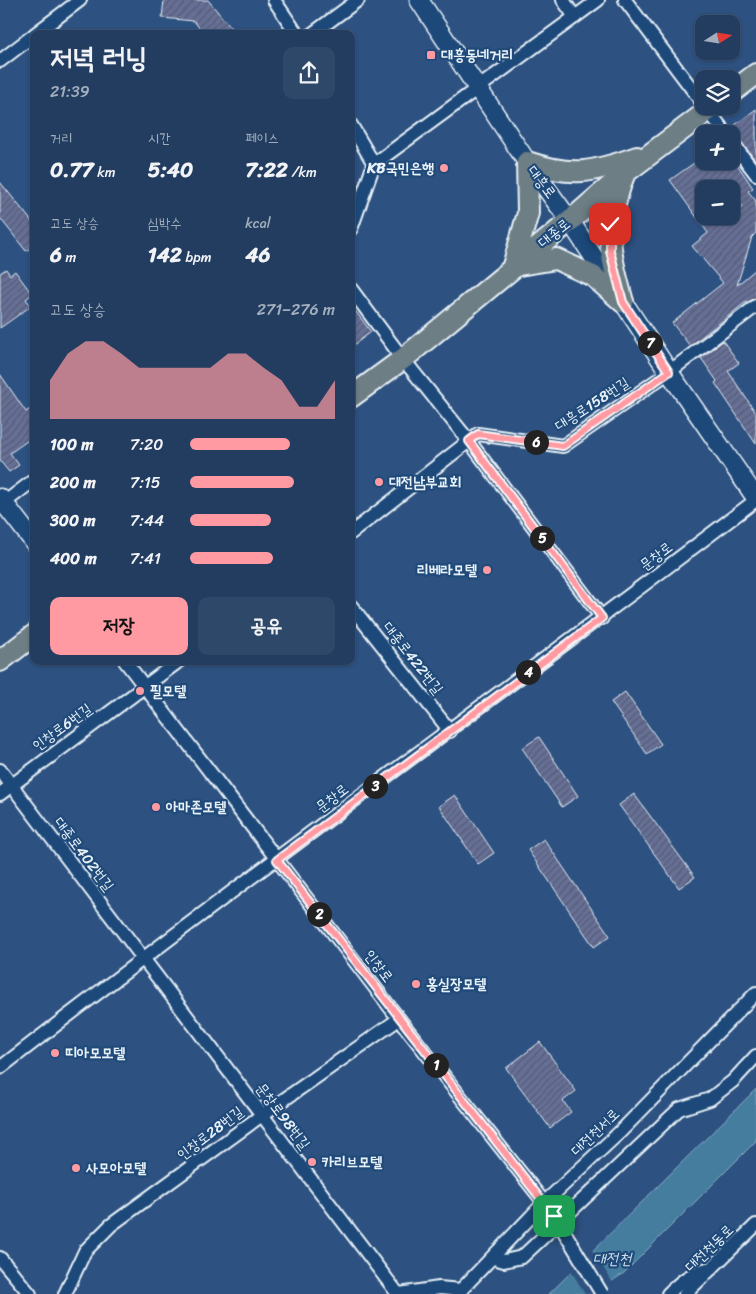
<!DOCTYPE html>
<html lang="ko">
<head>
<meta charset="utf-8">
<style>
  :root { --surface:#223d60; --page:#2e4869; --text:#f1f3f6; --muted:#a2aebd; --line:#3f5675; --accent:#ff9aa2 }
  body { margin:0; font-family:Sriracha,"Poor Story",sans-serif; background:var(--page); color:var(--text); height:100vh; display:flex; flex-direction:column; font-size:19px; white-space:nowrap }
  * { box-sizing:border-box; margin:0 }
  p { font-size:16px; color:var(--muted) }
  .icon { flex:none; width:28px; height:28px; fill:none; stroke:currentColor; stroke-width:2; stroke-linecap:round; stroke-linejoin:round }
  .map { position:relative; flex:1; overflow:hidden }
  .drawer { position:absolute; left:30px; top:30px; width:325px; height:635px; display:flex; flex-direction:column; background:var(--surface); border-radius:10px; box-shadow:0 1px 4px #0004,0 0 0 1px var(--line) }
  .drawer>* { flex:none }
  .needle { width:32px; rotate:78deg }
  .controls { position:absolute; left:695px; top:15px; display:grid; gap:10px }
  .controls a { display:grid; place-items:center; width:45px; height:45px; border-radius:10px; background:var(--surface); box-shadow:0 1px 4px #0004,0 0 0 1px var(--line); font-size:25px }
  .pin { position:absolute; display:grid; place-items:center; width:42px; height:42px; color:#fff; margin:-21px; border-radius:10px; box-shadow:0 2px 8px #0006 }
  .km { position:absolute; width:25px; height:25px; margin:-12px; border-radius:50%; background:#222; color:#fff; font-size:14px; line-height:25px; text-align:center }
  .round { display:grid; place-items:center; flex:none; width:52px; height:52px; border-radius:10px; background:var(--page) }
  .headline { display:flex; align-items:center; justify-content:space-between; height:85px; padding:0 20px }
  h1 { font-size:28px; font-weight:800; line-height:38px }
  .metrics { display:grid; grid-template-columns:repeat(3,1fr); gap:8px; height:85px; padding:5px 20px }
  .metrics div { display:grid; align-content:center }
  .metrics b { font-size:21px; font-weight:800 }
  .metrics small { font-size:14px; font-weight:400 }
  .metrics p { font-size:14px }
  .chart { height:140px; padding:10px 20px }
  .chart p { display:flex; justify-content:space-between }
  .chart svg { width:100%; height:90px; margin-top:5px; fill:var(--accent); opacity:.7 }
  .action { display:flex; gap:10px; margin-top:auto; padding:10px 20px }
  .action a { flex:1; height:58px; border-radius:10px; background:var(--accent); color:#111; font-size:20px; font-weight:800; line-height:58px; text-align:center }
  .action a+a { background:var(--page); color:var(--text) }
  ul { padding:0 20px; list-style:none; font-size:16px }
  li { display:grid; grid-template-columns:80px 60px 1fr; align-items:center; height:38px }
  li i { height:12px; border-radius:6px; background:var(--accent) }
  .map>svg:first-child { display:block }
  .water { fill:#457d9f; stroke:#86abc3 }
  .pier { fill:#2d5180 }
  .building { fill:url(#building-hatch); stroke:#e8f1f8; fill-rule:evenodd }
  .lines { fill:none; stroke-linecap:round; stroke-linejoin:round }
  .minor-casing { stroke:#e8f1f8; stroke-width:16 }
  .secondary-casing { stroke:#e8f1f8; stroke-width:21 }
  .primary-casing { stroke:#e8f1f8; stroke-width:24 }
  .minor { stroke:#1f4a7a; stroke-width:12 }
  .secondary { stroke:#1f4a7a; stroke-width:18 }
  .primary { stroke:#6d7e84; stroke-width:20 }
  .minor-bridge-casing { stroke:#e8f1f8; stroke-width:16; stroke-linecap:butt }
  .minor-bridge { stroke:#1f4a7a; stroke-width:12 }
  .route-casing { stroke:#fff; stroke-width:10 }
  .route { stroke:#ff9aa2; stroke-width:6 }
  .poi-dot { fill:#ff9aa2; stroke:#1f4a7a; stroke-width:2 }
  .labels { text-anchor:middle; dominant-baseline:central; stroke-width:4.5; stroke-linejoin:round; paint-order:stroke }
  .poi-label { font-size:15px; font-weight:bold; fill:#e8f1f8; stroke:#1f4a7a; text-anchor:start }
  .street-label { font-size:15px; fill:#e8f1f8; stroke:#1f4a7a }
  .water-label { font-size:16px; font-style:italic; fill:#d0e0eb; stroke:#1f4a7a }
</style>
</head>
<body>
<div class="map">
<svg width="756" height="1294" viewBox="0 0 756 1294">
  <defs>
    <pattern id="building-hatch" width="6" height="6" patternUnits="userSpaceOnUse" patternTransform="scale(1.25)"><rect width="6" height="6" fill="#666f97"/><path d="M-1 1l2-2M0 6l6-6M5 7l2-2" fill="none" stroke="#565c70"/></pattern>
  </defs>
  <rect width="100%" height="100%" fill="#2d5180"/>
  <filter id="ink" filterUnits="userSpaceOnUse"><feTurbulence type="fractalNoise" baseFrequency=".02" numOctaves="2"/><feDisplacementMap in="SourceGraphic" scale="10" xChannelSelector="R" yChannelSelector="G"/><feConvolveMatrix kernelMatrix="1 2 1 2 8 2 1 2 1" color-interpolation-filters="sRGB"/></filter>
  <g filter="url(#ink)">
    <!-- water -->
    <polygon class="water" points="756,1089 756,1141 624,1273 593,1294 549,1294"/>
    <!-- pier -->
    <polygon class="pier" points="591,1248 613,1283 597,1294 585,1294 570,1269"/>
    <!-- building -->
    <g class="building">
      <polygon points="164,0 208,0 236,34 204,34 194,21 162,18"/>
      <polygon points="756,109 756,161 731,128"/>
      <path d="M731,155L753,188L748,191L756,201V233L752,237L737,285L756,269V298L745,303L690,346L672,323L723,283L692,246L708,233L670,180L704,156V161H731ZM724,181L743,207L717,225L710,216H704V189H710Z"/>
      <polygon points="0,182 34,224 34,245 26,251 0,218"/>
      <polygon points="6,269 10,275 15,271 32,294 26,299 31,306 0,328 0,273"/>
      <polygon points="351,305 371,332 351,347"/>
      <polygon points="723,341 739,363 728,371 756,413 756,444 715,383 717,381 701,358"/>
      <polygon points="0,374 26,412 34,406 34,436 10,453 19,465 9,472 0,461"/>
      <polygon points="625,692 661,744 647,754 611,702"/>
      <polygon points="539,737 578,796 562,807 522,748"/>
      <polygon points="634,794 695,877 679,888 619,805"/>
      <polygon points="455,795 494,853 478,864 439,806"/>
      <polygon points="544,839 610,936 594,947 528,850"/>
      <polygon points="540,1042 576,1091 563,1101 571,1112 550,1128 506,1068"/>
    </g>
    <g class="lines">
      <!-- minor casing -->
      <g class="minor-casing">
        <g id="minor">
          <polyline points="274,0 297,34"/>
          <polyline points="563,0 575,17"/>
          <polyline points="625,0 704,105"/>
          <polyline points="35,34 80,0"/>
          <polyline points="312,34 358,0"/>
          <polyline points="0,61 34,35"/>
          <polyline points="705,106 726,134"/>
          <polyline points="351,125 374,164 351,229"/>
          <polyline points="731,141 756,174"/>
          <polyline points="374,164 598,0"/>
          <polyline points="351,289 403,359 469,441 602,618"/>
          <polyline points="0,506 34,480"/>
          <polyline points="351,533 478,434 563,446 669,372 756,306"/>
          <polyline points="351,606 450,731"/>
          <polyline points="125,661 399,1019 554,1215"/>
          <polyline points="0,770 398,1294"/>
          <polyline points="0,794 179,661"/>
          <path d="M0,1068C249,875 505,691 756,500"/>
          <polyline points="0,1258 30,1294"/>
          <polyline points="494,1258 504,1261 522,1257 679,1109 710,1099 733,1081 756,1056"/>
          <polyline points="65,1294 85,1251 111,1225 262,1115 399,1019"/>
          <polyline points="400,1294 439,1288 461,1290"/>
          <polyline points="457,1294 544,1203 621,1131 756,993"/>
          <path d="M668,1294C682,1280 692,1272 712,1268"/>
          <polyline points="685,1294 756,1225"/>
        </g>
      </g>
      <!-- secondary casing -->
      <g class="secondary-casing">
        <g id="secondary">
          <polyline points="419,0 527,162 570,221 669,372 756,498"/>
          <polyline points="0,498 34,542"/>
        </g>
      </g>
      <!-- primary casing -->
      <g class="primary-casing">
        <g id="primary">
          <polyline points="731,93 756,74"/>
          <path d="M513,266L528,213L527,162C572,177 592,173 637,157"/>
          <polyline points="513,266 556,259 593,276 623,302"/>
          <path d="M623,302C608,246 604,231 624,175"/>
          <polyline points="351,397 403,359 570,221 625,173 714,106"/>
          <polyline points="0,661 34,635"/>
        </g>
      </g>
      <!-- minor -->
      <use href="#minor" class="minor"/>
      <!-- secondary -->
      <use href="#secondary" class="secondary"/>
      <!-- primary -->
      <use href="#primary" class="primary"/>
      <!-- minor-bridge casing -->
      <g class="minor-bridge-casing">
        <polyline id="minor-bridge" points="554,1215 602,1294"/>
      </g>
      <!-- minor-bridge -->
      <use href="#minor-bridge" class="minor-bridge"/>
    </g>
  </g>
  <g class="lines" filter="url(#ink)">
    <!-- route casing -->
    <g class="route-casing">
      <polyline id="route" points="554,1216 277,860 602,618 469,441 478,434 563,446 669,372 623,302 610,251 610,224"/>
    </g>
    <!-- route -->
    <use href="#route" class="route"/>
  </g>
  <!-- markers -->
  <g class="poi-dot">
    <rect x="426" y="50" width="10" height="10" rx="2.5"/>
    <circle cx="444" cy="168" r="5"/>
    <circle cx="379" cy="482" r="5"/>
    <circle cx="487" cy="570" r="5"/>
    <circle cx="140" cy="691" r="5"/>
    <circle cx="156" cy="807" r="5"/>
    <circle cx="416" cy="984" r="5"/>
    <circle cx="55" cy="1053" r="5"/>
    <circle cx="312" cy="1162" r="5"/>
    <circle cx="76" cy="1168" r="5"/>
  </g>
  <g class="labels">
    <!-- poi labels -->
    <g class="poi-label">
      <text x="441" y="55">대흥동네거리</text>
      <text x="434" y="168" text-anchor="end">KB국민은행</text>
      <text x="389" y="482">대전남부교회</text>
      <text x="477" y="570" text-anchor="end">리베라모텔</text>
      <text x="150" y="691">필모텔</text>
      <text x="166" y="807">아마존모텔</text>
      <text x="426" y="984">홍실장모텔</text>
      <text x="65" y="1053">띠아모모텔</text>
      <text x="322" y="1162">카리브모텔</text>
      <text x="86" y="1168">사모아모텔</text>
    </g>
    <!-- street labels -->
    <g class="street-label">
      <text transform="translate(542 182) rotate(53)">대흥로</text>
      <text transform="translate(554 233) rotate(-39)">대종로</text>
      <text transform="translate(592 404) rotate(-33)">대흥로158번길</text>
      <text transform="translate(656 556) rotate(-37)">문창로</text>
      <text transform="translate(413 658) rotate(52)">대종로422번길</text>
      <text transform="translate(62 727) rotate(-36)">인창로6번길</text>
      <text transform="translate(332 798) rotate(-37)">문창로</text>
      <text transform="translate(84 854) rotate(53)">대종로402번길</text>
      <text transform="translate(379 966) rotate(53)">인창로</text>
      <text transform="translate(283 1116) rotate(53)">문창로98번길</text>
      <text transform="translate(595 1132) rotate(-44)">대전천서로</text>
      <text transform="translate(210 1133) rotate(-37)">인창로28번길</text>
      <text transform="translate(709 1248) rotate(-44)">대전천동로</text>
    </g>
    <!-- water labels -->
    <g class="water-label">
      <text x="612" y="1258">대전천</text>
    </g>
  </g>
</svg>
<div class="controls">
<a><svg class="needle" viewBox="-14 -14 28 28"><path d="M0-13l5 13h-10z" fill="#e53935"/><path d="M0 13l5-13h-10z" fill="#a2aebd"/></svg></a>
<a><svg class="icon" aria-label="layers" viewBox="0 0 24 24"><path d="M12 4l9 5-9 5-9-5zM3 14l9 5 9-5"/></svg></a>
<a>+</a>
<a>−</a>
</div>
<div class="pin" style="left:554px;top:1216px;background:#1e9e55"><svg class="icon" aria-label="arrive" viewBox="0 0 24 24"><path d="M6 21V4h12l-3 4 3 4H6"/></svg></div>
<div class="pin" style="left:610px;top:224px;background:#d93025"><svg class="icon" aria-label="check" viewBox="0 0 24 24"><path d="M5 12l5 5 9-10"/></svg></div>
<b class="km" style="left:436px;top:1065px">1</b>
<b class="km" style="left:319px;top:914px">2</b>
<b class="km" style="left:375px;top:786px">3</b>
<b class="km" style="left:528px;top:672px">4</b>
<b class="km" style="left:542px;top:538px">5</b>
<b class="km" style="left:536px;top:442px">6</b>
<b class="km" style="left:650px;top:343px">7</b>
<section class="drawer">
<div class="headline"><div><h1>저녁 러닝</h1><p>21:39</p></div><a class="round"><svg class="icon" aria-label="share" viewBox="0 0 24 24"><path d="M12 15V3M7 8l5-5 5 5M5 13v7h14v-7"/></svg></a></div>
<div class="metrics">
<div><p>거리</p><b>0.77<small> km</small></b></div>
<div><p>시간</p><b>5:40</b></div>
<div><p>페이스</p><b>7:22<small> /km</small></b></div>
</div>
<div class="metrics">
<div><p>고도 상승</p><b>6<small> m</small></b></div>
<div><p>심박수</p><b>142<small> bpm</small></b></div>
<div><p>kcal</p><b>46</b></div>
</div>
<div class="chart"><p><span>고도 상승</span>271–276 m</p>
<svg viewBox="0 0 160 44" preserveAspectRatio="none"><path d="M0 44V25L10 12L20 6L30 6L40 12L50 19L60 19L70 19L80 19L90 19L100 12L110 12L120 19L130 25L140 38L150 38L160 25V44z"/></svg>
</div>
<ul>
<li><b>100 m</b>7:20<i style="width:69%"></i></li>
<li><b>200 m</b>7:15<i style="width:72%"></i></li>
<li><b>300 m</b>7:44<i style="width:56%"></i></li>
<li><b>400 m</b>7:41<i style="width:57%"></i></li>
</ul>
<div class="action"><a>저장</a><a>공유</a></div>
</section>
</div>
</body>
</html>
